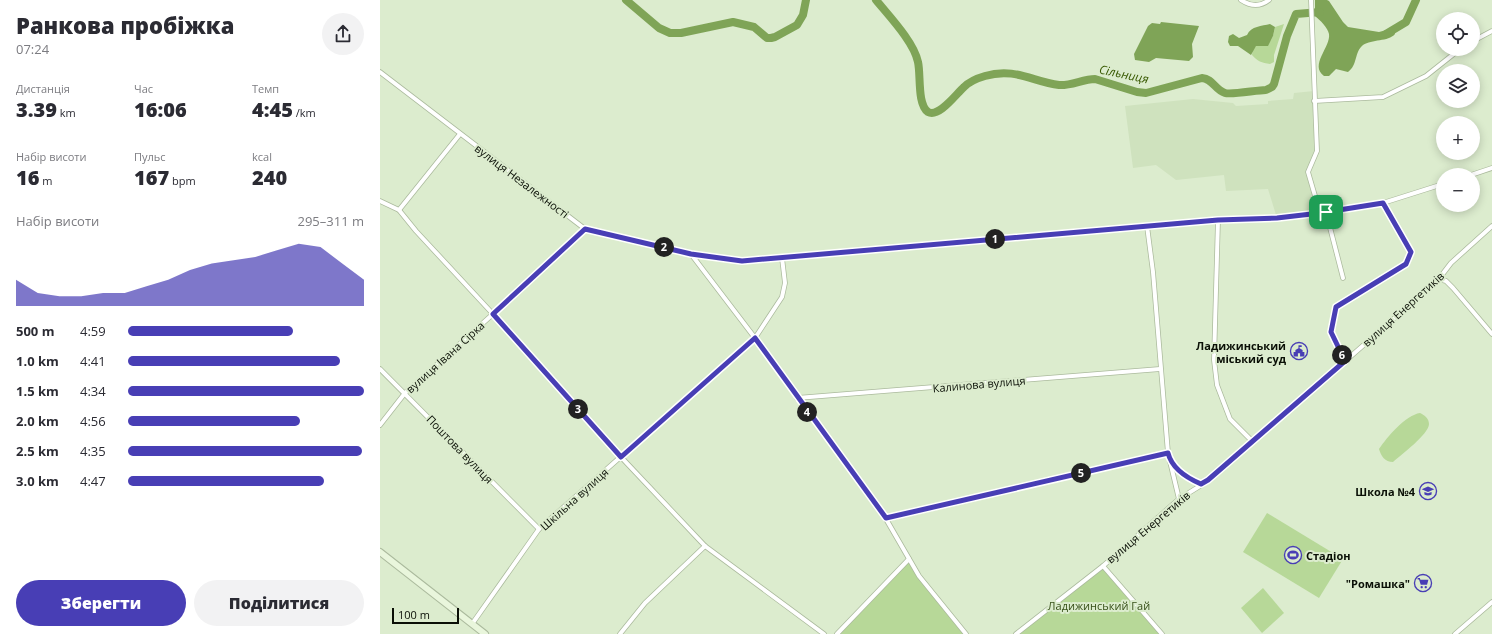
<!DOCTYPE html>
<html lang="uk">
<head>
<meta charset="utf-8">
<style>
  :root { --surface:#fff; --page:#f2f2f3; --text:#2b2b33; --muted:#7c7c81; --accent:#483eb5 }
  body { margin:0; font-family:"Open Sans",sans-serif; background:var(--page); color:var(--text); height:100vh; display:flex; flex-direction:column; font-size:15px; white-space:nowrap }
  * { box-sizing:border-box; margin:0 }
  p { font-size:13px; color:var(--muted) }
  .icon { flex:none; width:22px; height:22px; fill:none; stroke:currentColor; stroke-width:2; stroke-linecap:round; stroke-linejoin:round }
  .map { position:relative; flex:1; overflow:hidden }
  .details { display:flex; flex-direction:column; background:var(--surface); width:380px }
  .details>* { flex:none }
  .tools { position:absolute; left:1056px; top:12px; display:grid; gap:8px }
  .tools a { display:grid; place-items:center; width:44px; height:44px; border-radius:50%; background:var(--surface); box-shadow:0 2px 10px #0003; font-size:20px }
  .scale { position:absolute; left:12px; bottom:10px; width:67px; box-sizing:border-box; padding-left:4px; border:2px solid #0a0f06; border-top:0; font-size:11px; line-height:14px; white-space:nowrap; color:#0a0f06; -webkit-text-stroke:3px #dcecce; paint-order:stroke }
  .pin { position:absolute; display:grid; place-items:center; width:34px; height:34px; color:#fff; margin:-17px; border-radius:8px; box-shadow:0 2px 6px #0006 }
  .km { position:absolute; width:20px; height:20px; margin:-10px; border-radius:50%; background:#222; color:#fff; font-size:11px; line-height:20px; text-align:center }
  .round { display:grid; place-items:center; flex:none; width:42px; height:42px; border-radius:21px; background:var(--page) }
  .summary { display:flex; align-items:center; justify-content:space-between; height:68px; padding:0 16px }
  h1 { font-size:22px; font-weight:800; line-height:30px }
  .figures { display:grid; grid-template-columns:repeat(3,1fr); gap:6px; height:68px; padding:4px 16px }
  .figures div { display:grid; align-content:center }
  .figures b { font-size:20px; font-weight:800 }
  .figures small { font-size:11px; font-weight:400 }
  .figures p { font-size:11px }
  .chart { height:112px; padding:8px 16px }
  .chart p { display:flex; justify-content:space-between }
  .chart svg { width:100%; height:72px; margin-top:4px; fill:var(--accent); opacity:.7 }
  .cta { display:flex; gap:8px; margin-top:auto; padding:8px 16px }
  .cta a { flex:1; height:46px; border-radius:24px; background:var(--accent); color:#fff; font-size:16px; font-weight:800; line-height:46px; text-align:center }
  .cta a+a { background:var(--page); color:var(--text) }
  ul { padding:0 16px; list-style:none; font-size:13px }
  li { display:grid; grid-template-columns:64px 48px 1fr; align-items:center; height:30px }
  li i { height:10px; border-radius:5px; background:var(--accent) }
  main { display:flex; flex:1; min-height:0 }
  .map>svg:first-child { display:block }
  .built { fill:#cfe2be }
  .green { fill:#b7d898 }
  .water { fill:#7fa457 }
  .lines { fill:none; stroke-linecap:round; stroke-linejoin:round }
  .river { stroke:#7fa457; stroke-width:8 }
  .street-casing { stroke:#abba9d; stroke-width:5.5 }
  .secondary-casing { stroke:#abba9d; stroke-width:8 }
  .street { stroke:#fff; stroke-width:4 }
  .secondary { stroke:#e9f6dc; stroke-width:6 }
  .route-casing { stroke:#fff; stroke-width:8 }
  .route { stroke:#483eb5; stroke-width:5 }
  .labels { text-anchor:middle; dominant-baseline:central; stroke-width:4; stroke-linejoin:round; paint-order:stroke }
  .street-label { font-size:11px; fill:#0a0f06; stroke:#dcecce }
  .poi-label { font-size:11px; font-weight:bold; fill:#0a0f06; stroke:#dcecce; text-anchor:end }
  .park-label { font-size:11px; fill:#364f18; stroke:#dcecce }
  .water-label { font-size:12px; font-style:italic; fill:#385900; stroke:#dcecce }
</style>
</head>
<body>
<main>
<section class="details">
<div class="summary"><div><h1>Ранкова пробіжка</h1><p>07:24</p></div><a class="round"><svg class="icon" aria-label="share" viewBox="0 0 24 24"><path d="M12 15V3M7 8l5-5 5 5M5 13v7h14v-7"/></svg></a></div>
<div class="figures">
<div><p>Дистанція</p><b>3.39<small> km</small></b></div>
<div><p>Час</p><b>16:06</b></div>
<div><p>Темп</p><b>4:45<small> /km</small></b></div>
</div>
<div class="figures">
<div><p>Набір висоти</p><b>16<small> m</small></b></div>
<div><p>Пульс</p><b>167<small> bpm</small></b></div>
<div><p>kcal</p><b>240</b></div>
</div>
<div class="chart"><p><span>Набір висоти</span>295–311 m</p>
<svg viewBox="0 0 160 44" preserveAspectRatio="none"><path d="M0 44V28L10 36L20 38L30 38L40 36L50 36L60 32L70 28L80 22L90 18L100 16L110 14L120 10L130 6L140 8L150 18L160 28V44z"/></svg>
</div>
<ul>
<li><b>500 m</b>4:59<i style="width:70%"></i></li>
<li><b>1.0 km</b>4:41<i style="width:90%"></i></li>
<li><b>1.5 km</b>4:34<i style="width:100%"></i></li>
<li><b>2.0 km</b>4:56<i style="width:73%"></i></li>
<li><b>2.5 km</b>4:35<i style="width:99%"></i></li>
<li><b>3.0 km</b>4:47<i style="width:83%"></i></li>
</ul>
<div class="cta"><a>Зберегти</a><a>Поділитися</a></div>
</section>
<div class="map">
<svg width="1112" height="634" viewBox="0 0 1112 634">
  <rect width="100%" height="100%" fill="#dcecce"/>
  <!-- built -->
  <polygon class="built" points="934,91 937,151 928,172 940,213 897,218 888,189 846,191 844,175 796,180 776,165 753,168 745,106 813,99 853,103 856,106 888,104 888,101 913,99 914,93"/>
  <!-- green -->
  <g class="green">
    <path d="M904,24L894,55V62L890,64C882,63 877,61 872,55C874,40 881,48 889,42C893,39 894,32 895,27Z"/>
    <path d="M1040,413C1044,415 1049,418 1049,424C1049,434 1021,455 1013,462C1005,462 1001,456 999,449C1007,437 1026,415 1040,413Z"/>
    <polygon points="887,513 963,559 939,598 863,552"/>
    <polygon points="529,559 539,575 586,634 457,634"/>
    <polygon points="723,566 782,634 636,634"/>
    <polygon points="883,588 904,613 882,633 861,608"/>
  </g>
  <!-- water -->
  <g class="water">
    <path d="M935,0H947L949,1L963,22L968,27L999,32L1014,28L1015,34C1008,42 992,39 983,45C974,52 978,65 968,72L956,69L949,76H944C929,65 951,47 949,34C948,28 940,20 935,16Z"/>
    <polygon points="781,22 819,26 812,44 813,57 809,61 776,58 769,62 755,60 754,54 768,26 772,23 780,24"/>
    <path d="M890,24L895,27L893,36L888,46H876L871,55L858,46H850L848,42L849,36L853,34L859,38L867,35C871,26 882,26 890,24Z"/>
  </g>
  <g class="lines">
    <!-- river -->
    <g class="river">
      <polyline points="246,0 279,28 290,33 301,33 353,22 374,27 387,38 391,38 395,37 417,25 423,15 426,0"/>
      <path d="M496,0C509,16 534,42 538,62C541,75 537,104 548,112C559,118 576,94 584,87C589,82 598,78 605,76C635,67 653,82 679,85C691,86 703,79 715,79L757,92L766,93L822,78C833,79 835,90 845,93C852,95 877,90 886,90L892,87L894,84L907,36L916,14L940,12"/>
      <polyline points="1006,34 1026,22 1036,0"/>
    </g>
    <!-- street casing -->
    <g class="street-casing">
      <g id="street">
        <path d="M861,0C870,6 880,7 889,0"/>
        <polyline points="931,0 937,151 928,172 940,213"/>
        <polyline points="1093,41 1112,31"/>
        <polyline points="0,72 205,229 311,254 362,261 838,220 897,218 967,209 1003,203 1063,184"/>
        <polyline points="934,101 1003,97 1046,76 1080,49"/>
        <polyline points="1091,175 1112,168"/>
        <polyline points="0,201 19,210 36,231 113,314 241,457 325,546 444,634"/>
        <polyline points="19,210 80,134"/>
        <polyline points="946,212 963,278"/>
        <polyline points="838,220 834,360 837,385 850,419 872,441"/>
        <polyline points="767,226 773,272 788,453 799,499"/>
        <polyline points="311,254 375,338 506,519 539,576 586,634"/>
        <polyline points="1059,279 1066,281 1073,288 1112,334"/>
        <polyline points="965,361 951,332 956,307 1027,264 1031,252 1003,203"/>
        <polyline points="0,369 159,529"/>
        <polyline points="417,398 780,369"/>
        <polyline points="0,425 25,393 113,314 205,229"/>
        <path d="M791,460C800,473 806,478 821,484"/>
        <polyline points="506,519 788,453"/>
        <polyline points="723,566 782,634"/>
        <polyline points="92,624 159,529 375,338 402,297 405,283 402,258"/>
        <polyline points="240,634 265,603 325,546"/>
        <polyline points="457,634 529,559"/>
        <polyline points="636,634 723,566 799,499 828,481 1058,280 1071,263 1112,226"/>
        <polyline points="1075,634 1112,602"/>
      </g>
    </g>
    <!-- secondary casing -->
    <g class="secondary-casing">
      <polyline id="secondary" points="0,552 105,634"/>
    </g>
    <!-- street -->
    <use href="#street" class="street"/>
    <!-- secondary -->
    <use href="#secondary" class="secondary"/>
  </g>
  <g class="lines">
    <!-- route casing -->
    <g class="route-casing">
      <path id="route" d="M1003,203L1031,252L1026,264L956,307L951,332L965,361L828,480L821,484C807,478 792,469 788,453L506,518L375,338L241,457L113,314L205,229L311,254L362,261L838,220L897,218L940,213Z"/>
    </g>
    <!-- route -->
    <use href="#route" class="route"/>
  </g>
  <!-- icons -->
  <defs>
    <g id="civic-ring" transform="scale(0.9)"><circle r="9.5" fill="#dcecce" stroke="#483eb5" stroke-width="1.5"/><path d="M-.6-6.5H3V-4.5H.6V-3L4-1V1h2V6H-6V1h2V-1L-.6-3ZM-1.2 2.5V6h2.4V2.5Z" fill="#483eb5"/></g>
    <g id="school-ring" transform="scale(0.9)"><circle r="9.5" fill="#dcecce" stroke="#483eb5" stroke-width="1.5"/><path d="M0-5L7-2L0 1L-7-2ZM-4 1L0 2.5L4 1V4Q0 6-4 4Z" fill="#483eb5"/></g>
    <g id="stadium-ring" transform="scale(0.9)"><circle r="9.5" fill="#dcecce" stroke="#483eb5" stroke-width="1.5"/><path d="M0-5a6.5 5 0 1 0 0 10a6.5 5 0 1 0 0-10ZM-3.5-1.8h7v3.6h-7Z" fill="#483eb5"/></g>
    <g id="supermarket-ring" transform="scale(0.9)"><circle r="9.5" fill="#dcecce" stroke="#483eb5" stroke-width="1.5"/><path d="M-6-5.5h2.5l.6 2H6L4.5 2H-2.5L-4.4-4H-6ZM-1.5 3.2a1.3 1.3 0 1 0 .1 0ZM3 3.2a1.3 1.3 0 1 0 .1 0Z" fill="#483eb5"/></g>
  </defs>
  <g fill-rule="evenodd">
    <use href="#civic-ring" x="919" y="351"/>
    <use href="#school-ring" x="1048" y="491"/>
    <use href="#stadium-ring" x="913" y="555"/>
    <use href="#supermarket-ring" x="1043" y="583"/>
  </g>
  <g class="labels">
    <!-- street labels -->
    <g class="street-label">
      <text transform="translate(142 181) rotate(37)">вулиця Незалежності</text>
      <text transform="translate(1023 309) rotate(-42)">вулиця Енергетиків</text>
      <text transform="translate(65 357) rotate(-42)">вулиця Івана Сірка</text>
      <text transform="translate(599 384) rotate(-5)">Калинова вулиця</text>
      <text transform="translate(80 449) rotate(46)">Поштова вулиця</text>
      <text transform="translate(194 499) rotate(-42)">Шкільна вулиця</text>
      <text transform="translate(768 527) rotate(-40)">вулиця Енергетиків</text>
    </g>
    <!-- poi labels -->
    <g class="poi-label">
      <text x="906" y="345">Ладижинський<tspan x="906" dy="13">міський суд</tspan></text>
      <text x="1035" y="491">Школа №4</text>
      <text x="926" y="555" text-anchor="start">Стадіон</text>
      <text x="1030" y="583">"Ромашка"</text>
    </g>
    <!-- park labels -->
    <g class="park-label">
      <text x="719" y="605">Ладижинський Гай</text>
    </g>
    <!-- water labels -->
    <g class="water-label">
      <text transform="translate(744 74) rotate(12)">Сільниця</text>
    </g>
  </g>
</svg>
<div class="tools">
<a><svg class="icon" aria-label="locate" viewBox="0 0 24 24"><circle cx="12" cy="12" r="6"/><path d="M12 2v4M12 18v4M2 12h4M18 12h4"/></svg></a>
<a><svg class="icon" aria-label="layers" viewBox="0 0 24 24"><path d="M12 4l9 5-9 5-9-5zM3 14l9 5 9-5"/></svg></a>
<a>+</a>
<a>−</a>
</div>
<div class="scale">100 m</div>
<div class="pin" style="left:946px;top:212px;background:#1e9e55"><svg class="icon" aria-label="arrive" viewBox="0 0 24 24"><path d="M6 21V4h12l-3 4 3 4H6"/></svg></div>
<b class="km" style="left:615px;top:239px">1</b>
<b class="km" style="left:284px;top:247px">2</b>
<b class="km" style="left:198px;top:409px">3</b>
<b class="km" style="left:427px;top:412px">4</b>
<b class="km" style="left:701px;top:473px">5</b>
<b class="km" style="left:962px;top:355px">6</b>
</div>
</main>
</body>
</html>
